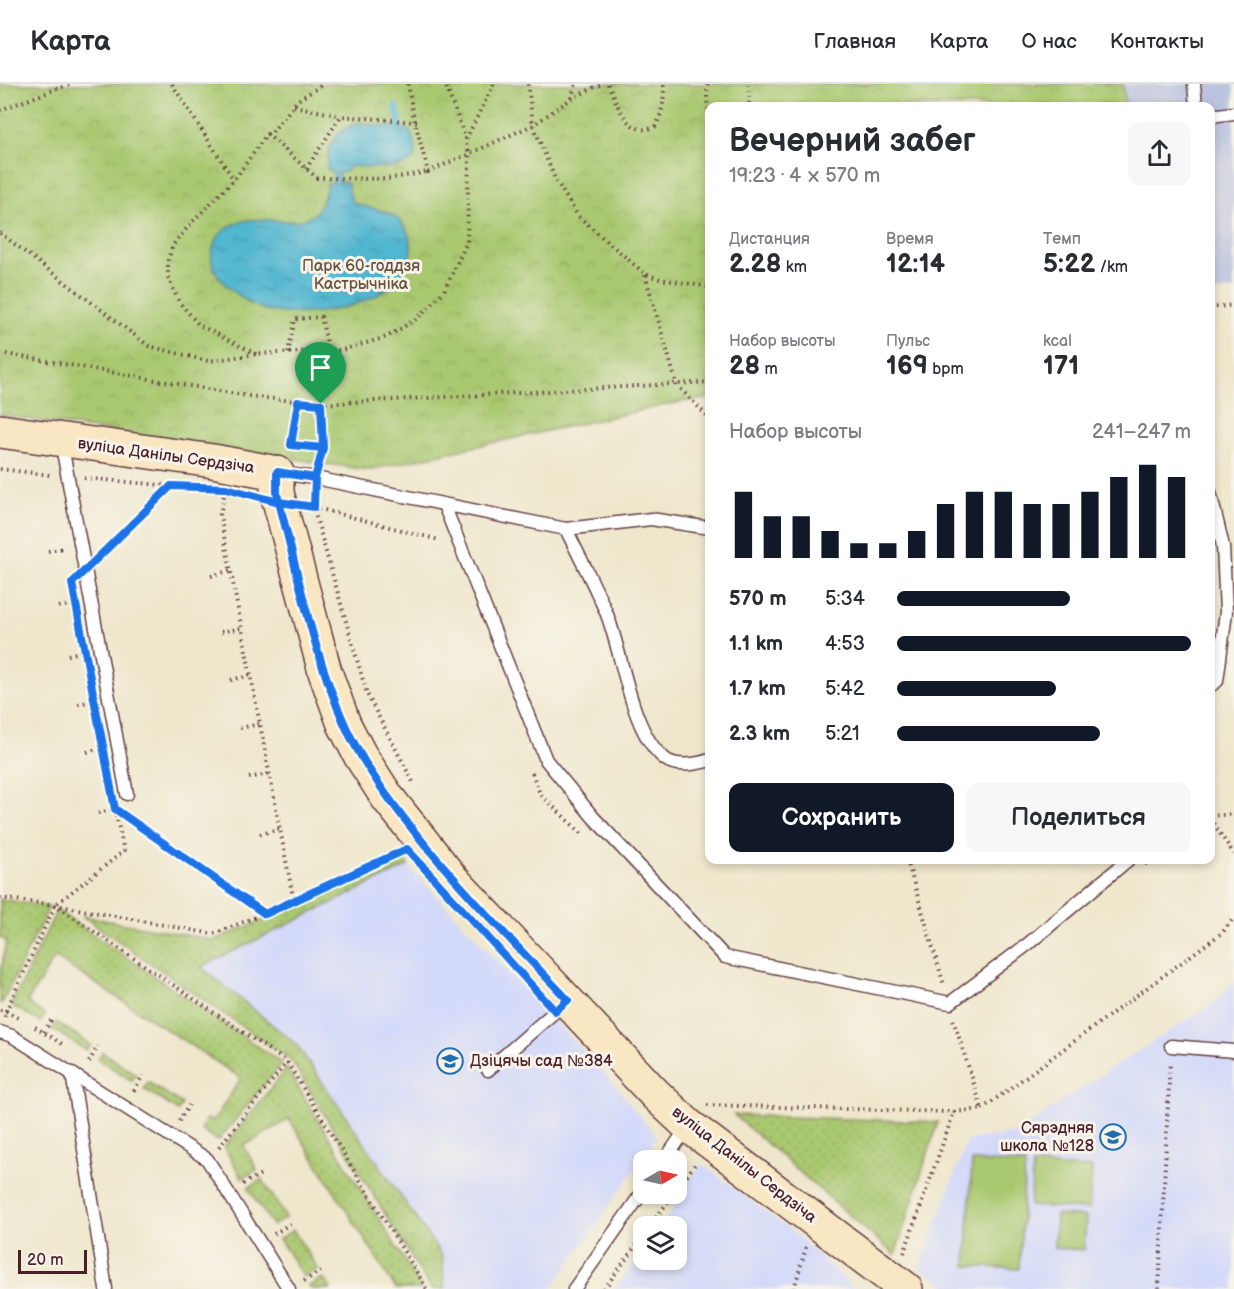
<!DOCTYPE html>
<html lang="ru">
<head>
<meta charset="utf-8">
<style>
  :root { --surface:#fff; --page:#f7f7f7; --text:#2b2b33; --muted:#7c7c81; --line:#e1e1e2; --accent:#111827 }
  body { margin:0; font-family:"Balsamiq Sans",sans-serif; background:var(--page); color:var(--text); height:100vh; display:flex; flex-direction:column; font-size:22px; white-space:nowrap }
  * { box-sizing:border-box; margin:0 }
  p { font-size:20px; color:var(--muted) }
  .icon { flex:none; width:33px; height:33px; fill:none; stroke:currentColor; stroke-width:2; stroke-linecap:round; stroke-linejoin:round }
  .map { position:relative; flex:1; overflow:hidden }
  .drawer { position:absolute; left:705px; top:18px; width:510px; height:762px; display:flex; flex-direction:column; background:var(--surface); border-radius:12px; box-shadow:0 3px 9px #0003 }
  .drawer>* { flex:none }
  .needle { width:39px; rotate:81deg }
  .buttons { position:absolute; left:633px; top:1066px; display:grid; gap:12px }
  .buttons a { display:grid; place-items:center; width:54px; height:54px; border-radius:12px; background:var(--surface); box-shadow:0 3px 9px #0003; font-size:30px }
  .scale { position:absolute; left:18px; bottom:15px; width:69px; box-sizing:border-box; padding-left:6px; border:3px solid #4a1f2b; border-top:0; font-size:16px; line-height:21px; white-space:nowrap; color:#4a1f2b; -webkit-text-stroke:4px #f7f3e8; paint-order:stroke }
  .pin { position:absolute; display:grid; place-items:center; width:51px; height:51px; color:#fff; margin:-62px -26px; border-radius:50% 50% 50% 0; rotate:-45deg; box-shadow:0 0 6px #0007 }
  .pin .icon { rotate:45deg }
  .round { display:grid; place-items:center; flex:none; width:63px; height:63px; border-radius:12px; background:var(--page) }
  .overview { display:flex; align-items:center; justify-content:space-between; height:102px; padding:0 24px }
  h1 { font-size:33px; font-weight:600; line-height:45px }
  .metrics { display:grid; grid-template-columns:repeat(3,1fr); gap:9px; height:102px; padding:6px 24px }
  .metrics div { display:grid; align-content:center }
  .metrics b { font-size:26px; font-weight:600 }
  .metrics small { font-size:16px; font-weight:400 }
  .metrics p { font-size:16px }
  .chart { height:168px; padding:12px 24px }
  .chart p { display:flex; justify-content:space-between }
  .chart svg { width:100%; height:108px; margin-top:6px; stroke:var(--accent); stroke-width:6 }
  .button { display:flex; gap:12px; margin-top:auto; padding:12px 24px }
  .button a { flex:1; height:69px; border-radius:12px; background:var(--accent); color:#fff; font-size:24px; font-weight:600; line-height:69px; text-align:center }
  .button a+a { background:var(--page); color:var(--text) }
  ul { padding:0 24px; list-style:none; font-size:20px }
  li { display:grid; grid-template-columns:96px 72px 1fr; align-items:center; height:45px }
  li i { height:15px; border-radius:8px; background:var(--accent) }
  header { display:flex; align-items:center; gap:36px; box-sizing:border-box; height:84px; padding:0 30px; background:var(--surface); border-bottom:2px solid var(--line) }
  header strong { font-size:28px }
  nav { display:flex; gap:33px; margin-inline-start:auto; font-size:21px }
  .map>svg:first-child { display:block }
  .built { fill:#d3d9f9 }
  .industrial { fill:#bcc3de }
  .grass { fill:url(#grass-dots); stroke:#7a744d; stroke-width:1.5 }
  .park { fill:url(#park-crowns); stroke:#7a744d; stroke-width:1.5 }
  .pitch { fill:#a9c86f; stroke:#7a744d; stroke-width:1.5 }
  .water { fill:url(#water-ripples); stroke:#4e6a7e; stroke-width:1.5 }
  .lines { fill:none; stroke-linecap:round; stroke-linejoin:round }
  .stream { stroke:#51b6d0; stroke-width:7 }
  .lane-casing { stroke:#633d43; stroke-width:15 }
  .secondary-casing { stroke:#633d43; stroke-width:36 }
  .path { stroke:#633d43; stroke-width:4; stroke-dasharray:1.5 4.5; stroke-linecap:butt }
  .lane { stroke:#fff; stroke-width:12 }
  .secondary { stroke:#f9e7c3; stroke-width:33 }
  .route-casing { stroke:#fff; stroke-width:12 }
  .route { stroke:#1a73e8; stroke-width:8 }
  .labels { text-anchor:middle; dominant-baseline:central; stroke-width:6; stroke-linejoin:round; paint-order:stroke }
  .park-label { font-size:16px; fill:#66523f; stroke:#f7f3e8 }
  .street-label { font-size:16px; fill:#4a1f2b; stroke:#f7f3e8 }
  .poi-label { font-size:16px; fill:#4a1f2b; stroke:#f7f3e8; text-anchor:start }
</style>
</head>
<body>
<header>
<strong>Карта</strong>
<nav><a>Главная</a><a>Карта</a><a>О нас</a><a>Контакты</a></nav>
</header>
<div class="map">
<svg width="1234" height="1205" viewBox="0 0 1234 1205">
  <defs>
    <pattern id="grass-dots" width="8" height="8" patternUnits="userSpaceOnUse" patternTransform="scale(1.5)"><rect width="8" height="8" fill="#a9c86f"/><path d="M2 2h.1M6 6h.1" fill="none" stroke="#93ab60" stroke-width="1.8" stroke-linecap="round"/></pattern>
    <pattern id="park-crowns" width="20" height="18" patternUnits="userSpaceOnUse" patternTransform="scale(1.5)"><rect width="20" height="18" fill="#a9c86f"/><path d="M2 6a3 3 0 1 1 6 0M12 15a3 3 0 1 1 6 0" fill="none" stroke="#93ab60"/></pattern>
    <pattern id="water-ripples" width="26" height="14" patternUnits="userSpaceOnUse" patternTransform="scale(1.5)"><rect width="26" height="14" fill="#51b6d0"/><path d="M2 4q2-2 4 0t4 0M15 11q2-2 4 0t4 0" fill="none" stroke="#4593a9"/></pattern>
  </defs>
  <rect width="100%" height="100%" fill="#f7f3e8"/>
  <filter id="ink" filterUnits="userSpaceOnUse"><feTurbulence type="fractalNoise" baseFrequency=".0167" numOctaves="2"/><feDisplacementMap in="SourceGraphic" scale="12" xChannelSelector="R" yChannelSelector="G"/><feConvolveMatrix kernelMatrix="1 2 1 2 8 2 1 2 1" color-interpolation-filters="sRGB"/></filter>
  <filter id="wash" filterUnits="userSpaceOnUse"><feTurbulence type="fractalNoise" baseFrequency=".008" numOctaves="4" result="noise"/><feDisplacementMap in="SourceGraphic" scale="24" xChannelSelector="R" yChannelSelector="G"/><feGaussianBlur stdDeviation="1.35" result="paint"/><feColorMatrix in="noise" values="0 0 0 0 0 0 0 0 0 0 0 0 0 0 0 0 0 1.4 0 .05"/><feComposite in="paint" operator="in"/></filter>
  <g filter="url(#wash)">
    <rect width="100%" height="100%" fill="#efe7cc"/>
    <!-- built -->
    <g class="built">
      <polygon points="408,782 608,993 657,1053 552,1205 445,1205 442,1172 296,960 200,883"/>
      <polygon points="1234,897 1234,1205 950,1205 920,1184 967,1056 1016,1049 1114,982 1213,920"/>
      <polygon points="701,1079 795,1150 855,1205 614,1205 643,1170 644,1176 676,1176 676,1143 661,1143"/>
    </g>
    <!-- industrial -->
    <polygon class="industrial" points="1123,0 1234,0 1234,206 1211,208 1210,22 1125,22"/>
    <!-- grass -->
    <g class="grass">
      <polygon points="403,771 408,782 201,883 296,960 442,1172 445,1205 431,1205 291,976 82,832 214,856 299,822"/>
      <polygon points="0,815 49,823 2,919 0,919 0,893 6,856 0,854"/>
      <polygon points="57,826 282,979 218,1057 201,1046 206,1035 213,1037 241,994 55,873 27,918 45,931 40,938 11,921"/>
      <polygon points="56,938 91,961 87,967 52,945"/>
      <polygon points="102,968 136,990 132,997 98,975"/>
      <polygon points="287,984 287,985 422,1205 396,1205 289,1035 244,1062 257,1086 242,1094 224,1063"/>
      <polygon points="148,998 182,1020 178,1027 144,1005"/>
      <polygon points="734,1031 938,1038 895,1171"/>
      <polygon points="262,1095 286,1133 273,1142 248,1104"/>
      <polygon points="293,1146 318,1185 304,1193 279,1155"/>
      <polygon points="323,1194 331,1205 311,1205 309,1202"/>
    </g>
    <!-- park -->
    <polygon class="park" points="0,0 1123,0 1125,22 710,22 709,314 670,320 368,386 0,331"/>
    <!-- pitch -->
    <g class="pitch">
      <polygon points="972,1077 1025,1080 1019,1185 966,1182"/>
      <polygon points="1033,1081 1092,1084 1089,1125 1030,1122"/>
      <polygon points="1056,1131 1086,1133 1084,1166 1054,1164"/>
    </g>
    <!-- water -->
    <path class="water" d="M357,39L408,45C437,93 377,83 350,82L345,88L338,89L340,98H347L350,112L353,119C367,124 384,125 396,133C405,140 409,150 411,160C417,220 305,239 263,225C252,222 241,213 232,206C221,198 209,183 212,168C214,160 219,150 226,145C262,117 317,167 327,100L333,99V88L327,85C327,60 334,48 357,39Z"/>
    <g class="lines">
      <!-- stream -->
      <polyline class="stream" points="396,23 400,40 397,43"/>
    </g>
  </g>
  <g filter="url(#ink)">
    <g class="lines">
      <!-- lane casing -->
      <g class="lane-casing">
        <g id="lane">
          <polyline points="1194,0 1196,22"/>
          <polyline points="1210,32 1234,29"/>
          <polyline points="61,357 127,710"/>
          <polyline points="280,389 315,394 566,445 651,435 710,444"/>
          <polyline points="1210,408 1223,462 1226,528 1217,597 1210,602"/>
          <polyline points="444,421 546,676 593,733 725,873 950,919 1028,860 1128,776"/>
          <path d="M566,445C579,472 594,500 606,528C623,569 630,648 665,675C677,684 697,680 710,676"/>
          <polyline points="0,948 12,952 207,1075 289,1205"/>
          <polyline points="1171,962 1234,967"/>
          <polyline points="488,986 567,917"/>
          <polyline points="72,989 106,1205"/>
          <polyline points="664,1077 687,1044"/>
          <polyline points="574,1205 644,1106"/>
        </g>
      </g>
      <!-- secondary casing -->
      <g class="secondary-casing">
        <polyline id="secondary" points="0,347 213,377 277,389 277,409 325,588 344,640 360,671 387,713 452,795 655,1010 689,1042 906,1205"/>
      </g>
      <!-- path -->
      <g class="path">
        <polyline points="172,0 234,96"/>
        <polyline points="408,0 413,30 428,88 533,41 571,15 601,0"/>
        <polyline points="528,0 533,41 555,95 578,132 645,190 660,195 710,203"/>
        <path d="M608,0C618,21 627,54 655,43C663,29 664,16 664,0"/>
        <polyline points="707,0 707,17 710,34"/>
        <polyline points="748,0 750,16 748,22"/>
        <polyline points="571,14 576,0"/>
        <polyline points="294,22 341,32"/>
        <polyline points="0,26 70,0"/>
        <polyline points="267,50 317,94 387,95 428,88"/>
        <polyline points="466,55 494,0"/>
        <polyline points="306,85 341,32 417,38"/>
        <polyline points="0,149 149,262 208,277 257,270 342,266 387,253 418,234 444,207 467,158 469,71 466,55 445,0"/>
        <polyline points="645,191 677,301 710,335"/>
        <polyline points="1210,224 1234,221"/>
        <polyline points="0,269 248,312 321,320 710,298"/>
        <polyline points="288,269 295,235 321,233 329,268"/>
        <path d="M314,269C319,304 328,343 319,378"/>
        <polyline points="256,270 199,241 179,218 168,193 168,176 173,161 192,138 234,96 267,50 272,48 298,16 324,0"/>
        <polyline points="298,318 291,361 323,364"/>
        <polyline points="0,385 50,391"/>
        <polyline points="84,394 172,402"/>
        <polyline points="225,406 220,431 294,818"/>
        <polyline points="314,409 313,423 367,610 414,700"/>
        <polyline points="313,423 439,456"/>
        <polyline points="48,467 65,464"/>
        <polyline points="98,472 171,402"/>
        <polyline points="211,492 231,486"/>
        <polyline points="59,523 75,520"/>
        <polyline points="221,548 242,544"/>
        <polyline points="68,571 85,567"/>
        <polyline points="231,596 251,591"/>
        <polyline points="78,620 94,617"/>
        <polyline points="240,644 260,640"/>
        <polyline points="87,668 103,663"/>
        <polyline points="532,689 540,710 583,751"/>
        <polyline points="249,694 269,690"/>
        <polyline points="98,729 115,725 264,829"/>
        <polyline points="1210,732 1234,730"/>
        <polyline points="1210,735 1234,770"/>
        <polyline points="260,750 280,745"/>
        <polyline points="907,776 944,901"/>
        <polyline points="1145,780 1157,776"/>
        <polyline points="0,814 55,821 287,978 427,1205"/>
        <polyline points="55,821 213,850 294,818 398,769"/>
        <polyline points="0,926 6,927 18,934"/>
        <polyline points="5,933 6,927 55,821 124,767 114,722"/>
        <polyline points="35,943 65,962"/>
        <polyline points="44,948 53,933"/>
        <polyline points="89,978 98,962"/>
        <polyline points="134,1007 143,991"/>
        <polyline points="707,1021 954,1028"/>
        <polyline points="982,1025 1223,848 1234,833"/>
        <polyline points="179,1037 189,1021"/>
        <polyline points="219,1063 287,978"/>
        <polyline points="243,1100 263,1089"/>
        <polyline points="676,1106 695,1080"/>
        <polyline points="649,1143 674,1110"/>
        <polyline points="274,1150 294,1137"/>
        <polyline points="904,1169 954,1028 982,1025 953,935"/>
        <polyline points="304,1197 324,1185"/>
        <polyline points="604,1205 644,1151"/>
        <polyline points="794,1205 806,1163"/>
        <polyline points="1159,1205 1170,978"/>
      </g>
      <!-- lane -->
      <use href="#lane" class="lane"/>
      <!-- secondary -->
      <use href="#secondary" class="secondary"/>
    </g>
  </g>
  <g class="lines" filter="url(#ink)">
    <!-- route casing -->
    <g class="route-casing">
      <path id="route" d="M321,320L323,364L315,394L314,423L279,418L226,404L171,402L72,499L115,725L265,830L407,765L555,927L568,916C517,862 464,809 417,751C390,717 363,681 345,641C314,573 298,490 279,418L277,409V388L315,394L323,364L291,361L298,318L321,320"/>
    </g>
    <!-- route -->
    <use href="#route" class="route"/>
  </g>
  <!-- icons -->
  <defs>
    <g id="school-ring" transform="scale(1.35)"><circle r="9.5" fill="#f7f3e8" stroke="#1f6fb2" stroke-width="1.5"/><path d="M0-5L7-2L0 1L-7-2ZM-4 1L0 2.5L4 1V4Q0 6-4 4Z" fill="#1f6fb2"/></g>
  </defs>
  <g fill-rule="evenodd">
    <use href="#school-ring" x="450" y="977"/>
    <use href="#school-ring" x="1113" y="1053"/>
  </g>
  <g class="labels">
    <!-- park labels -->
    <g class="park-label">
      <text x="361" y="182">Парк 60-годдзя<tspan x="361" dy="18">Кастрычніка</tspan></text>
    </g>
    <!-- street labels -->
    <g class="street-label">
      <text transform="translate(166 372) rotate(8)">вуліца Данілы Сердзіча</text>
      <text transform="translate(744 1081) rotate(38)">вуліца Данілы Сердзіча</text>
    </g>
    <!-- poi labels -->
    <g class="poi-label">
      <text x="470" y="977">Дзіцячы сад №384</text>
      <text x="1094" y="1044" text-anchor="end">Сярэдняя<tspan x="1094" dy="18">школа №128</tspan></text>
    </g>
  </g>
</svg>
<div class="buttons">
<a><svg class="needle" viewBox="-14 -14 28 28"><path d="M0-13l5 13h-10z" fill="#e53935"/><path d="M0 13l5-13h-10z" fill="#7c7c81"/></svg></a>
<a><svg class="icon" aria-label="layers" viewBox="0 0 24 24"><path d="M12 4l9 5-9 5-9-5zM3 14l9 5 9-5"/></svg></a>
</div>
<div class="scale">20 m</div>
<div class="pin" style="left:321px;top:320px;background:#1e9e55"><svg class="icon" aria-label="arrive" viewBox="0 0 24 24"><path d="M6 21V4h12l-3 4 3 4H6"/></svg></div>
<section class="drawer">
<div class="overview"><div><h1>Вечерний забег</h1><p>19:23 · 4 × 570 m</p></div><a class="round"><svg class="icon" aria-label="share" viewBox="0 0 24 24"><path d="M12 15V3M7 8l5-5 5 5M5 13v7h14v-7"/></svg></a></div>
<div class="metrics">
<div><p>Дистанция</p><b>2.28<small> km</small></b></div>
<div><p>Время</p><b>12:14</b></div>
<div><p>Темп</p><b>5:22<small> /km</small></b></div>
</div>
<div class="metrics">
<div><p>Набор высоты</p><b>28<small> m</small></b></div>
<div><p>Пульс</p><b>169<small> bpm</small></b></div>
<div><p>kcal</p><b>171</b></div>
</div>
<div class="chart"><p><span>Набор высоты</span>241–247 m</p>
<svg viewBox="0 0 160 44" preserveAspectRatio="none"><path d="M5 44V17M15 44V27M25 44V27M35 44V33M45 44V38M55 44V38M65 44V33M75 44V22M85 44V17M95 44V17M105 44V22M115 44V22M125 44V17M135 44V11M145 44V6M155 44V11"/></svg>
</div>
<ul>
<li><b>570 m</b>5:34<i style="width:59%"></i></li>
<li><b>1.1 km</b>4:53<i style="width:100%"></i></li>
<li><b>1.7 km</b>5:42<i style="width:54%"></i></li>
<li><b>2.3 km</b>5:21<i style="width:69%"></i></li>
</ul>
<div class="button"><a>Сохранить</a><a>Поделиться</a></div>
</section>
</div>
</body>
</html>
